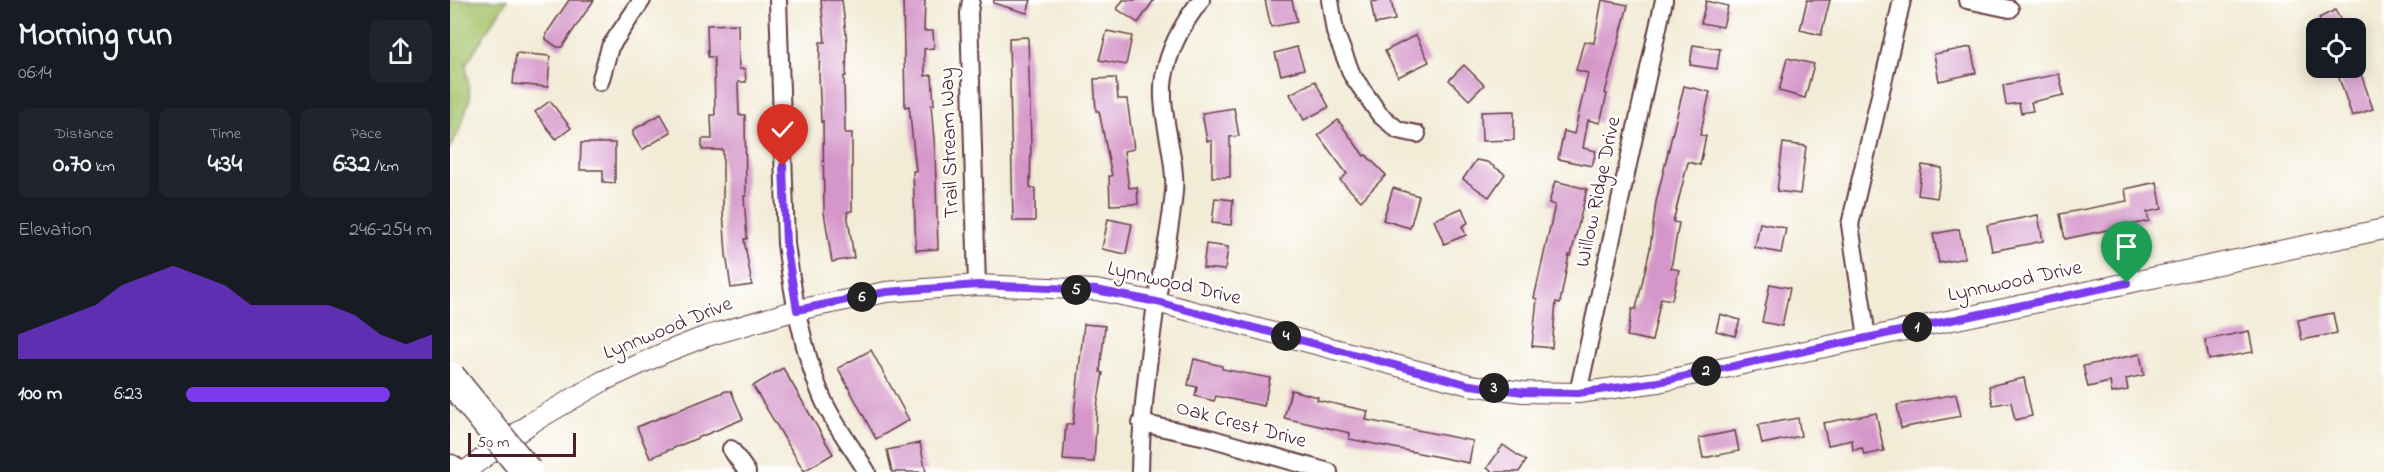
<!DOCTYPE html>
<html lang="en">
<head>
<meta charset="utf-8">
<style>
  :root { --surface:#171b24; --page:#20242c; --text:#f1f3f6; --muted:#9ea1a6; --accent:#7c3aed }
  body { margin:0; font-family:"Indie Flower",sans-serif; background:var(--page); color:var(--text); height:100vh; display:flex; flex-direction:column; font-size:22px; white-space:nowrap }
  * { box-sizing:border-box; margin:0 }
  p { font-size:20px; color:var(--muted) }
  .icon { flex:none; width:33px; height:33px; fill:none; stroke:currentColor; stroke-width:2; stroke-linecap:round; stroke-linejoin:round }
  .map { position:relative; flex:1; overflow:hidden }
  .side { display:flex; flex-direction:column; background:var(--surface); width:450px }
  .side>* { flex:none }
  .controls { position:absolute; left:1856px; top:18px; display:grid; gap:12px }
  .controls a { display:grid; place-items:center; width:60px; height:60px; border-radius:12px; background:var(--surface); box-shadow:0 3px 15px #0003; font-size:30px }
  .scale { position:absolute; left:18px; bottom:15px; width:108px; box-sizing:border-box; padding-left:6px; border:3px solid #4a1f2b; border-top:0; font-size:16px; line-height:21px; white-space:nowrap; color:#4a1f2b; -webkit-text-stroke:4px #fff; paint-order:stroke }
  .pin { position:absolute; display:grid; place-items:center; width:51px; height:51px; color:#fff; margin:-62px -26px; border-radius:50% 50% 50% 0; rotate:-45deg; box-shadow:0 0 6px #0007 }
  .pin .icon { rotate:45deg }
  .km { position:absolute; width:30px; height:30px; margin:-15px; border-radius:50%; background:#222; color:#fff; font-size:16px; line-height:30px; text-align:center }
  .round { display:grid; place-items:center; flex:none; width:63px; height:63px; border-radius:12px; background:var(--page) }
  .head { display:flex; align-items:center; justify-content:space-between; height:102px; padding:0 18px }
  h1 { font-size:33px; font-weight:800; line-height:45px }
  .figures { display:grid; grid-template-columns:repeat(3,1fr); gap:9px; height:102px; padding:6px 18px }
  .figures div { display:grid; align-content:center; border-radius:12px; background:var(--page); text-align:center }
  .figures b { font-size:26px; font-weight:800 }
  .figures small { font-size:16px; font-weight:400 }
  .figures p { font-size:16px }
  .chart { height:168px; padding:12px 18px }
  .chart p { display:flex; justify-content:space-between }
  .chart svg { width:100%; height:108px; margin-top:6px; fill:var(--accent); opacity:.7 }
  ul { padding:0 18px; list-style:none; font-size:20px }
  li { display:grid; grid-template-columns:96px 72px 1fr; align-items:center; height:45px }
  li i { height:15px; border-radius:8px; background:var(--accent) }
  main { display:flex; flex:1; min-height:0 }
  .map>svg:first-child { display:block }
  .green { fill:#a4c36b; stroke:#77714b; stroke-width:1.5 }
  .building { fill:#d597c9 }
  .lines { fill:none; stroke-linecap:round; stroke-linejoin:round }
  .minor-casing { stroke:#633e44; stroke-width:20 }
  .tertiary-casing { stroke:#633e44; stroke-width:22 }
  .motorway-casing { stroke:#633e44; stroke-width:33 }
  .minor { stroke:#fff; stroke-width:16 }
  .tertiary { stroke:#fff; stroke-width:20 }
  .motorway { stroke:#fff; stroke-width:30 }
  .motorway-bridge-casing { stroke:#633e44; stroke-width:33; stroke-linecap:butt }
  .motorway-bridge { stroke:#fff; stroke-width:30 }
  .route-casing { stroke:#fff; stroke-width:12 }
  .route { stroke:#7c3aed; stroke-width:8 }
  .labels { text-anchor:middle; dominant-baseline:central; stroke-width:4.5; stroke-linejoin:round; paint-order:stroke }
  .street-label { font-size:21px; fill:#4a1f2b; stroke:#fff }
</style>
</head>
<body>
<main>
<section class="side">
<div class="head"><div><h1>Morning run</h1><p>06:14</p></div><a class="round"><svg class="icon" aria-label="share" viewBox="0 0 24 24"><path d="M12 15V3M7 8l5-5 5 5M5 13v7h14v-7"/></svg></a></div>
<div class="figures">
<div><p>Distance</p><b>0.70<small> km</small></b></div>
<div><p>Time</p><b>4:34</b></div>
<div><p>Pace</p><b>6:32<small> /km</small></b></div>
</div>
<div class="chart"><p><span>Elevation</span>246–254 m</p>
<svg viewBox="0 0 160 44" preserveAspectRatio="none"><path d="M0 44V34L10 30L20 26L30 22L40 14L50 10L60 6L70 10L80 14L90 22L100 22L110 22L120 22L130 26L140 34L150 38L160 34V44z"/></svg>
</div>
<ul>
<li><b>100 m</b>6:23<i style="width:83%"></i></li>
</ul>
</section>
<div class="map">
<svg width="1934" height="472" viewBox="0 0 1934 472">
  <rect width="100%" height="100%" fill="#fff"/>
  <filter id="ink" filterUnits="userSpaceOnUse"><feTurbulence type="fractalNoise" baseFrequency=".0167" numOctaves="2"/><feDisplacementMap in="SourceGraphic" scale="12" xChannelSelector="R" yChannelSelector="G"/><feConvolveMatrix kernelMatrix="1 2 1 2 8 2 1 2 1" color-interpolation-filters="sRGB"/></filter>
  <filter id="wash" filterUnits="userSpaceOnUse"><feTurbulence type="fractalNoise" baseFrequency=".008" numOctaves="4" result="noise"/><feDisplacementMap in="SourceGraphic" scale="24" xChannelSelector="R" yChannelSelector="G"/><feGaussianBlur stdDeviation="1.35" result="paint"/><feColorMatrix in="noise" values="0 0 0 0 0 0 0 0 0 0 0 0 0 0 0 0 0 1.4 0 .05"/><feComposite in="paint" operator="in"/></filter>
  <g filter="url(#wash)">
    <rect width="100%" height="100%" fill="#f2ebd5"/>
    <!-- green -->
    <polygon class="green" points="0,0 57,0 16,64 20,98 9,132 0,148"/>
    <g id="blocks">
      <!-- building -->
      <g class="building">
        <polygon points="119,0 144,0 112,47 107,47 96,39 96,34"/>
        <polygon points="371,0 392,0 397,42 396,76 394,76 395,133 402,133 402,211 397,212 404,258 382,262 374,212 373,121 371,122 369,75 370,42 375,42"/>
        <polygon points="453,0 475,0 474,31 483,31 484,48 474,49 475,76 482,75 484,105 481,105 485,151 488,249 466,250 463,171 466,171 459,106 455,107"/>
        <polygon points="544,0 581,0 577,13 543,3"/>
        <polygon points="673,0 704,0 688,23 667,9"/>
        <polygon points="815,0 842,0 847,22 821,27"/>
        <polygon points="933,0 941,0 945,20 925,24 921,2"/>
        <polygon points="1152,0 1178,5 1155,93 1157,94 1150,123 1138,120 1133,148 1146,151 1142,166 1108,159 1114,131 1124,134 1138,73 1126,70 1134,41 1144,43"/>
        <polygon points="1357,0 1380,0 1371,35 1350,30"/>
        <polygon points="1256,1 1278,6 1273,27 1251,23"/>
        <polygon points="1885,10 1895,28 1872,28 1869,18"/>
        <polygon points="288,24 289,69 295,69 296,82 288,82 289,115 295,115 296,196 294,196 297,239 294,239 302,285 281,288 276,254 273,212 273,150 252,150 252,139 262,139 261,115 265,115 264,57 258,57 257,25"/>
        <polygon points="657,31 682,36 676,65 649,60"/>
        <polygon points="966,35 979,62 948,77 935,51"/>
        <polygon points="578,37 581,144 580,188 585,188 585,221 563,221 559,38"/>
        <polygon points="1243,45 1270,49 1267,69 1240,65"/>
        <polygon points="847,47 854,69 831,75 825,53"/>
        <polygon points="1521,47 1526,73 1489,81 1484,54"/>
        <polygon points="66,53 100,56 98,87 63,84"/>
        <polygon points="1337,58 1364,64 1355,98 1329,91"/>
        <polygon points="1014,65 1034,85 1019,100 999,80"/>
        <polygon points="1909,68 1923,109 1902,116 1888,75"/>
        <polygon points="1609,74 1614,95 1581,102 1583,111 1571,113 1569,103 1556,105 1553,85"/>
        <polygon points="666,78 668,99 677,99 684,149 674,151 679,188 687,187 688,204 660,205 659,176 662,176 649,111 646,111 644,79"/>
        <polygon points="865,81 879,107 854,120 840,94"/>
        <polygon points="1234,86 1260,92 1250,135 1256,136 1250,165 1238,162 1223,222 1229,223 1221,268 1229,270 1222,300 1211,298 1202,341 1177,336 1182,309 1186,309 1200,249 1206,202"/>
        <polygon points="100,101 121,128 106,139 85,112"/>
        <polygon points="784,108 789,136 780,137 780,177 762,177 762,141 757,141 752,113"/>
        <polygon points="1064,111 1064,140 1032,141 1031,112"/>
        <polygon points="211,114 221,132 192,150 183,135 183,130"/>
        <polygon points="888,120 914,156 916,155 936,175 911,201 890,180 897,174 868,135"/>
        <polygon points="131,143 165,143 165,183 153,182 153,170 130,170"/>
        <polygon points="1333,143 1356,146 1350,194 1327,191"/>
        <polygon points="1026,160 1037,162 1055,174 1039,197 1013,179"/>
        <polygon points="1472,165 1492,168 1487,198 1468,195"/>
        <polygon points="1105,181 1137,189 1121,256 1119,255 1110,303 1106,302 1102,348 1082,346 1087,299 1084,298 1105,205 1099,203"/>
        <polygon points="1707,182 1712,209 1697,212 1699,221 1615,239 1610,214 1677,201 1675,189"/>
        <polygon points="943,188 969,196 960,228 933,220"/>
        <polygon points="765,198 783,200 781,225 762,223"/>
        <polygon points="1012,208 1018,223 1012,226 1016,235 994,244 984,220"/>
        <polygon points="1588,215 1593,241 1542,251 1537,225"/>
        <polygon points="658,219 682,224 676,254 652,249"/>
        <polygon points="1310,223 1336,228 1331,253 1305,248"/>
        <polygon points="1509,229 1515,258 1489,263 1483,234"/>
        <polygon points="756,244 778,247 775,270 753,268"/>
        <polygon points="1320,284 1340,288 1332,326 1312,322"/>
        <polygon points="1883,313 1887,333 1852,340 1848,320"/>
        <polygon points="1270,314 1290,320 1285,336 1266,331"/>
        <polygon points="634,324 655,326 650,372 653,373 647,406 644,462 613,460 616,424 623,424"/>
        <polygon points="1799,331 1803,352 1759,360 1755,340"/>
        <polygon points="421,350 459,420 426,439 388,368"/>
        <polygon points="1690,354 1694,375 1676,379 1678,390 1662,393 1660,382 1638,387 1633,366"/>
        <polygon points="744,359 772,366 772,369 820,378 814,406 766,396 764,401 745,396 747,387 738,385"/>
        <polygon points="333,368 383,454 354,471 303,386"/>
        <polygon points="1574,378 1582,416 1565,420 1561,402 1543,405 1539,386"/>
        <polygon points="841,390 868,397 867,400 918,411 916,420 1023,441 1019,463 899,439 900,433 834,418"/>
        <polygon points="276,391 281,391 293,419 200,458 187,427"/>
        <polygon points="1506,394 1511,416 1451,428 1447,405"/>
        <polygon points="1426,413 1434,451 1414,455 1412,448 1403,450 1402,440 1378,445 1373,423"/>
        <polygon points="1348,418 1351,436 1312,444 1308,425"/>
        <polygon points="1285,431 1289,451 1253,458 1249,438"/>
        <polygon points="470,443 476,472 442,472 437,450"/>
        <polygon points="1053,445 1076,461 1069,472 1043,472 1037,468"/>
      </g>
    </g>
  </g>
  <g filter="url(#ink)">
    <use href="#blocks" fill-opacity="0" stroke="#633e44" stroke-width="1.5"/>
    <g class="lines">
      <!-- minor casing -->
      <g class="minor-casing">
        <g id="minor">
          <path d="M328,0L336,244C343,295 352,349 372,397C382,422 403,448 417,472"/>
          <polyline points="521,0 519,13 527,285"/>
          <polyline points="880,0 885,32 902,75 930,115 948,130 967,134"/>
          <polyline points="1517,0 1560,9"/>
          <polyline points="150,82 160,47 192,0"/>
          <polyline points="1417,337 1400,225 1452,0"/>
          <polyline points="1128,393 1214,0"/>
          <polyline points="691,423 756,437 879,472"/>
          <polyline points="281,449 297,472"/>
          <path d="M690,472C691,415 698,360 706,304C712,266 721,229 724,191C727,157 708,111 714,77C719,48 733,23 751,0"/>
        </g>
      </g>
      <!-- tertiary casing -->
      <g class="tertiary-casing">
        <polyline id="tertiary" points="14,472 81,423 153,381 216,352 254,337 347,310 436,292 527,285 646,290 707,302 1020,385 1073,392 1128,393 1208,382 1934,229"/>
      </g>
      <!-- motorway casing -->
      <g class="motorway-casing">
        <polyline id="motorway" points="0,470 2,472"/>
      </g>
      <!-- minor -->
      <use href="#minor" class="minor"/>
      <!-- tertiary -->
      <use href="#tertiary" class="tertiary"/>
      <!-- motorway -->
      <use href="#motorway" class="motorway"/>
      <!-- motorway-bridge casing -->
      <g class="motorway-bridge-casing">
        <polyline id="motorway-bridge" points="0,377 77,472"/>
      </g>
      <!-- motorway-bridge -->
      <use href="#motorway-bridge" class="motorway-bridge"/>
    </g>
  </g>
  <g class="lines" filter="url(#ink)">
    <!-- route casing -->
    <g class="route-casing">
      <polyline id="route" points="333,166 336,244 347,310 436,292 527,285 646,290 707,302 1020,385 1073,392 1128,393 1208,382 1677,283"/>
    </g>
    <!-- route -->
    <use href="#route" class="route"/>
  </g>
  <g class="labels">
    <!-- street labels -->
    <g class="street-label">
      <text transform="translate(500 143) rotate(-92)">Trail Stream Way</text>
      <text transform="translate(1149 192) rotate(-78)">Willow Ridge Drive</text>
      <text transform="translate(1565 282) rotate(-12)">Lynnwood Drive</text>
      <text transform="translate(724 284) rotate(13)">Lynnwood Drive</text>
      <text transform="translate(218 329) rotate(-22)">Lynnwood Drive</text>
      <text transform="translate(791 425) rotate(15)">Oak Crest Drive</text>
    </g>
  </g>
</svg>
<div class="controls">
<a><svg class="icon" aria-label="locate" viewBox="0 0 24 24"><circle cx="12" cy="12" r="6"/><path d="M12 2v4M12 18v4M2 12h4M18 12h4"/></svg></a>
</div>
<div class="scale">50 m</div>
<div class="pin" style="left:1677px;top:283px;background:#1e9e55"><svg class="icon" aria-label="arrive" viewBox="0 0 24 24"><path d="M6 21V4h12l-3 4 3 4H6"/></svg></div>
<div class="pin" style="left:333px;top:166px;background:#d93025"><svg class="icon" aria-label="check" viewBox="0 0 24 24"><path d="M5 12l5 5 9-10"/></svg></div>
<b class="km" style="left:1467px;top:327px">1</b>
<b class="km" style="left:1256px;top:371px">2</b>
<b class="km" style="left:1044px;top:388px">3</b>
<b class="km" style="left:836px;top:336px">4</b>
<b class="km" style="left:626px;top:290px">5</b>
<b class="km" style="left:412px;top:297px">6</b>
</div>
</main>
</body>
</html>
